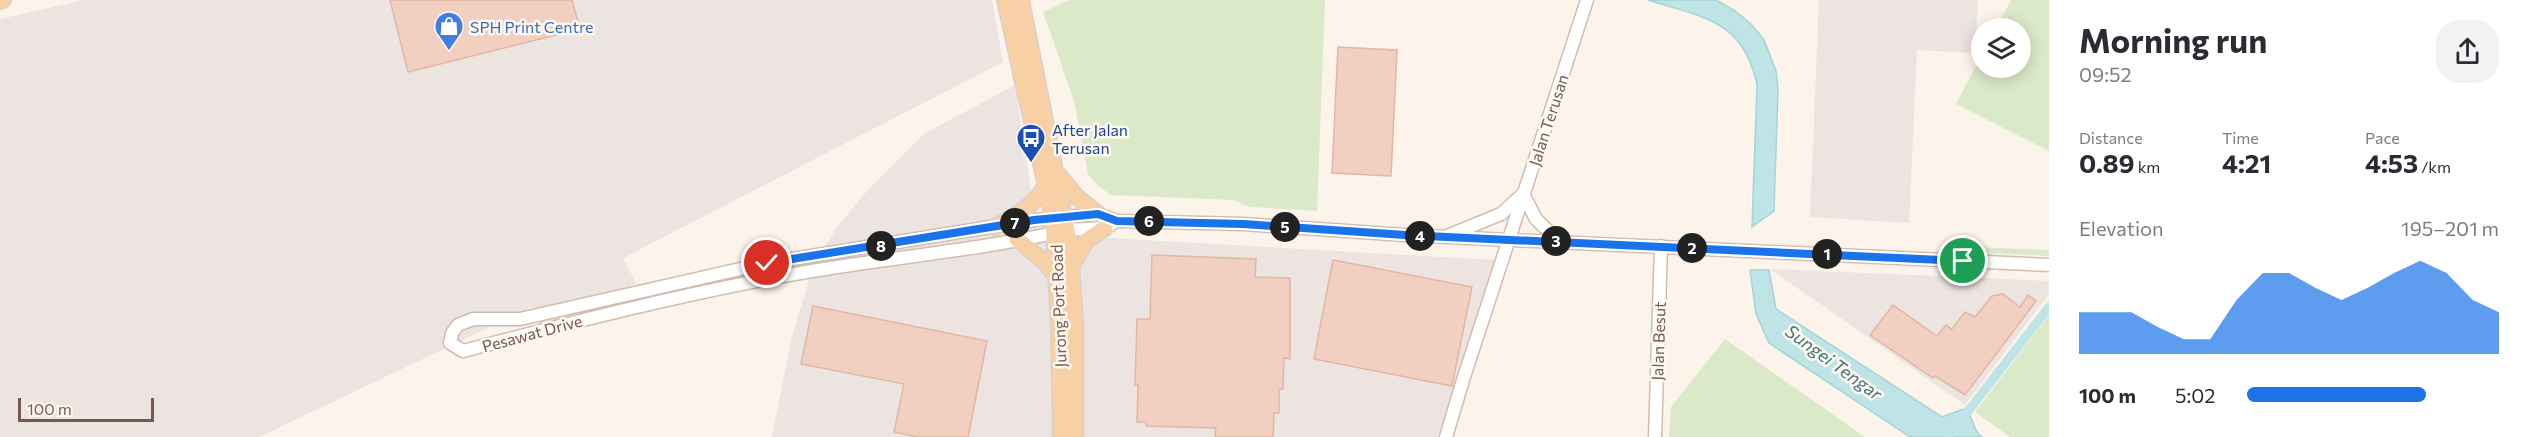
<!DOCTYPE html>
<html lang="en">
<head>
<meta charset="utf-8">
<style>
  :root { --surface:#fff; --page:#f2f2f3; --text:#2b2b33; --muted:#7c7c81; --accent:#1a73e8 }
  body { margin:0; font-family:Commissioner,sans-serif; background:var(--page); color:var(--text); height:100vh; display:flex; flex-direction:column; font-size:22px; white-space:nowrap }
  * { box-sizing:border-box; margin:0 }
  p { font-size:20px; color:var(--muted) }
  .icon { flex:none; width:33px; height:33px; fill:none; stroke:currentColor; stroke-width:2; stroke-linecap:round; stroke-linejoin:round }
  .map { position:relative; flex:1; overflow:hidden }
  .drawer { display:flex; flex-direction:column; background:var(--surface); width:480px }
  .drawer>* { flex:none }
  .fabs { position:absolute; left:1971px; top:18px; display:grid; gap:12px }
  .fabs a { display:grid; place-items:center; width:60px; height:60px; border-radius:50%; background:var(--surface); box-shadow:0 3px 15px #0003; font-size:30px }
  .scale { position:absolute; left:18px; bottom:15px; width:136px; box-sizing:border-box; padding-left:6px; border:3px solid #77584d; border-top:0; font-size:16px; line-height:21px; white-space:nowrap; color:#77584d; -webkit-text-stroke:4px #fff8f1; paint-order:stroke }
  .pin { position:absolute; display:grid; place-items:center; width:51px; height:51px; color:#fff; margin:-26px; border:3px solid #fff; border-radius:50%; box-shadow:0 2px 6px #0007 }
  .km { position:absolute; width:30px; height:30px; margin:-15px; border-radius:50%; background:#222; color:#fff; font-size:16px; line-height:30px; text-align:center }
  .round { display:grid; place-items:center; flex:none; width:63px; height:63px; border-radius:24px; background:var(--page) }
  .head { display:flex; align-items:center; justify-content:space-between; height:102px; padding:0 30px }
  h1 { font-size:33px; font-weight:700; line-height:45px }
  .figures { display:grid; grid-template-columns:repeat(3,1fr); gap:9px; height:102px; padding:6px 30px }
  .figures div { display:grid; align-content:center }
  .figures b { font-size:26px; font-weight:700 }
  .figures small { font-size:16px; font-weight:400 }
  .figures p { font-size:16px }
  .chart { height:168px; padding:12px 30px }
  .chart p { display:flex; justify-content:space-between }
  .chart svg { width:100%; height:108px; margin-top:6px; fill:var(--accent); opacity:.7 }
  ul { padding:0 30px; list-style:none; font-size:20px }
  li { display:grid; grid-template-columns:96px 72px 1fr; align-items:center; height:45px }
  li i { height:15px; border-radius:8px; background:var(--accent) }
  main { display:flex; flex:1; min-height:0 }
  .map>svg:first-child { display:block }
  .industrial { fill:#ece4e0 }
  .green { fill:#daeac8 }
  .water { fill:#bee4e6; stroke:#a5d5d8; stroke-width:1.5 }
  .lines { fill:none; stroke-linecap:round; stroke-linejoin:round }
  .canal { stroke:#bee4e6; stroke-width:9 }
  .building { fill:#f1d0c2; stroke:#e3b5a3; stroke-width:1.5 }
  .minor-casing { stroke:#d1bcb2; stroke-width:15 }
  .major-casing { stroke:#d9d0cd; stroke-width:18 }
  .minor { stroke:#fff; stroke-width:12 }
  .major { stroke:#f8d0a5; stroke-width:15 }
  .route-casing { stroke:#fff; stroke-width:12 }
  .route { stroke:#1a73e8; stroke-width:8 }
  .labels { text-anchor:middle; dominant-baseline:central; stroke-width:5; stroke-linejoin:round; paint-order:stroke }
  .shop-label { font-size:16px; fill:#366cbe; stroke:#fff8f1; text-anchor:start }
  .street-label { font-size:16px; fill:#77584d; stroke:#fff8f1 }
  .transit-label { font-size:16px; fill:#164399; stroke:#fff8f1; text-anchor:start }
  .water-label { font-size:18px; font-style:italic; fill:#41787c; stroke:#fff8f1 }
</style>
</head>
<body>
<main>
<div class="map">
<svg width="2049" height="437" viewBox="0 0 2049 437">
  <rect width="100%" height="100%" fill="#fcf3ea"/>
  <!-- industrial -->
  <g class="industrial">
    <polygon points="84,0 992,0 1003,62 623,258 636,283 543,330 532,307 259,437 0,437 0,19"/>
    <polygon points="1819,0 1978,0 1975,53 1917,50 1909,223 1810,217"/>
    <polygon points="1015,85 1038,234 1495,260 1440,437 772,437 792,336 813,267 837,227 866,192 924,134"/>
    <polygon points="1770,269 2049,281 2049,294 1965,405"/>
  </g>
  <!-- green -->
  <g class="green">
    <polygon points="1069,0 1325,0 1317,211 1250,207 1233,200 1111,195 1098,186 1088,174 1074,101 1043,12"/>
    <polygon points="2011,0 2049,0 2049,151 1956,104 1981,56 1982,68 2020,68 2020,28 1996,28"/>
    <polygon points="1972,247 2049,250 2049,256 1980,253"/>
    <polygon points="2049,315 2049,437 2010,437 1975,412"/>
    <polygon points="1725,339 1865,437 1669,437 1671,407"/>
  </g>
  <!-- water -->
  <g class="water">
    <path d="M1648,0H1716L1734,10L1751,24L1764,40L1776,71L1778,90L1774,211L1752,227L1757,84C1742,19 1704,18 1648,0Z"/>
    <path d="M1750,270H1769L1776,309L1942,417L1963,409C1976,417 1971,430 1982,437H1910L1769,343L1756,314Z"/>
  </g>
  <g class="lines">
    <!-- canal -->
    <polyline class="canal" points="1948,437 2049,307"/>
  </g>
  <!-- building -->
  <g class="building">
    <polygon points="390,0 572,0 580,29 408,72"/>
    <polygon points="1338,47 1397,50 1391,176 1332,173"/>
    <polygon points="1152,255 1256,259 1255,277 1290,278 1290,359 1284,358 1283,389 1279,389 1279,413 1274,413 1273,437 1215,437 1216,428 1146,426 1146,422 1137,422 1138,385 1135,385 1137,319 1150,319"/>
    <polygon points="1333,260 1472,287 1452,386 1314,359"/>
    <polygon points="2003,294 2020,307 2028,295 2036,301 1965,395 1935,376 1933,378 1870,335 1893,305 1937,336 1946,325 1952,329 1965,312 1975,317 1992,296"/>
    <polygon points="813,306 987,341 968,437 918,437 894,432 904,384 801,364"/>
  </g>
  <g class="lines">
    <!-- minor casing -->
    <g class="minor-casing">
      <g id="minor">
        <polyline points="1523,194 1536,219 1558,241"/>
        <path d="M1117,221L1105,228L1067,230C982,250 893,257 806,272C690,292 577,321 463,351L450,343L452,333L458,325L473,319H520L767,263L1034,220L1098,214L1117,221L1243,224L1405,235L2049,265"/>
        <polyline points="1447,236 1501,214 1523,194"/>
        <polyline points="1446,437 1463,380 1587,0"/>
        <polyline points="1655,437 1661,246"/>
      </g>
    </g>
    <!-- major casing -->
    <g class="major-casing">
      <g id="major">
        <polyline points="1005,0 1053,218 1059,326 1061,437"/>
        <polyline points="1021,0 1069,241 1075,318 1075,437"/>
        <polyline points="0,1 3,0"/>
        <polyline points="1056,172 1077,197 1098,214"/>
        <path d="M995,227C1016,216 1033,207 1046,185"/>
        <polyline points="1017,239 1046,263 1057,278"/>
        <polyline points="1072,265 1086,241 1105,228"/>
      </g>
    </g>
    <!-- minor -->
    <use href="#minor" class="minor"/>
    <!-- major -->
    <use href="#major" class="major"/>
  </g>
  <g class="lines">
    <!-- route casing -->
    <g class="route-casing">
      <polyline id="route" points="767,263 1034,220 1098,214 1117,221 1243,224 1405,235 1963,261"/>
    </g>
    <!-- route -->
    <use href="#route" class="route"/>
  </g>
  <!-- icons -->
  <defs>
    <g id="shop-pin" transform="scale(1.5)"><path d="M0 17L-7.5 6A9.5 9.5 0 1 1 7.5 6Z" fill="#3f7fe0" stroke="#fff8f1"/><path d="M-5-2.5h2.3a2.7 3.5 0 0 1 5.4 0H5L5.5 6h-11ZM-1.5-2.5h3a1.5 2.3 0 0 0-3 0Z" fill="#fff"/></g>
    <g id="bus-pin" transform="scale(1.5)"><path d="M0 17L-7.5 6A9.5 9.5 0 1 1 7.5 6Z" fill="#1a4fb4" stroke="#fff8f1"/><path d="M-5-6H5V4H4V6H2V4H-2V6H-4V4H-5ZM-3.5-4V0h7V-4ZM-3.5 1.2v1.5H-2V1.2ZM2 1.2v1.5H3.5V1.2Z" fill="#fff"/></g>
  </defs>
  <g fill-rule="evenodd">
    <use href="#shop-pin" x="449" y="26"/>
    <use href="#bus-pin" x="1031" y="138"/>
  </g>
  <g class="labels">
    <!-- shop labels -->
    <g class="shop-label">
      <text x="470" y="26">SPH Print Centre</text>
    </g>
    <!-- street labels -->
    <g class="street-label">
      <text transform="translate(1548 120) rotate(-72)">Jalan Terusan</text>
      <text transform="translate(1058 306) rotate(-92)">Jurong Port Road</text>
      <text transform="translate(532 333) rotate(-15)">Pesawat Drive</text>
      <text transform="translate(1658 341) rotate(-88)">Jalan Besut</text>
    </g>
    <!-- transit labels -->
    <g class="transit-label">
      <text x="1052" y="129">After Jalan<tspan x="1052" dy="18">Terusan</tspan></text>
    </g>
    <!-- water labels -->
    <g class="water-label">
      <text transform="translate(1834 362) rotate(36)">Sungei Tengar</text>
    </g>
  </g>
</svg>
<div class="fabs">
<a><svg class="icon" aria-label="layers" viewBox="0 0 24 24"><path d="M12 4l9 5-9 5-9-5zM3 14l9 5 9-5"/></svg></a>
</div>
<div class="scale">100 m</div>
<div class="pin" style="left:1963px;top:261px;background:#1e9e55"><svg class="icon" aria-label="arrive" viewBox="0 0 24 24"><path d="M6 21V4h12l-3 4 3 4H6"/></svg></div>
<div class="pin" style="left:767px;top:263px;background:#d93025"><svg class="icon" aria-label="check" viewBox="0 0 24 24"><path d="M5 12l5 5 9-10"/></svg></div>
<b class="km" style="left:1827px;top:254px">1</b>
<b class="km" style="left:1692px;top:248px">2</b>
<b class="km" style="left:1556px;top:241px">3</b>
<b class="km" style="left:1420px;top:236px">4</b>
<b class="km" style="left:1285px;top:227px">5</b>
<b class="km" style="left:1149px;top:221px">6</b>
<b class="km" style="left:1015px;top:223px">7</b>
<b class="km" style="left:881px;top:246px">8</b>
</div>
<section class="drawer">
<div class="head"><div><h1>Morning run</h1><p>09:52</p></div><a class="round"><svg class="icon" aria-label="share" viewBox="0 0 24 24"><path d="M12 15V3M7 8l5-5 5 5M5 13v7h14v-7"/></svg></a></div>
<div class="figures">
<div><p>Distance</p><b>0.89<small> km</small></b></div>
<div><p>Time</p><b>4:21</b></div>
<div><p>Pace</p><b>4:53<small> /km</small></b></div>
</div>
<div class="chart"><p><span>Elevation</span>195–201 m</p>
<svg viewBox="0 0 160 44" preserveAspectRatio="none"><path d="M0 44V27L10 27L20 27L30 33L40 38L50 38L60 22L70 11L80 11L90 17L100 22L110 17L120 11L130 6L140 11L150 22L160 27V44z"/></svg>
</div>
<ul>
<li><b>100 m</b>5:02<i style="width:71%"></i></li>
</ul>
</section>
</main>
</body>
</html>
